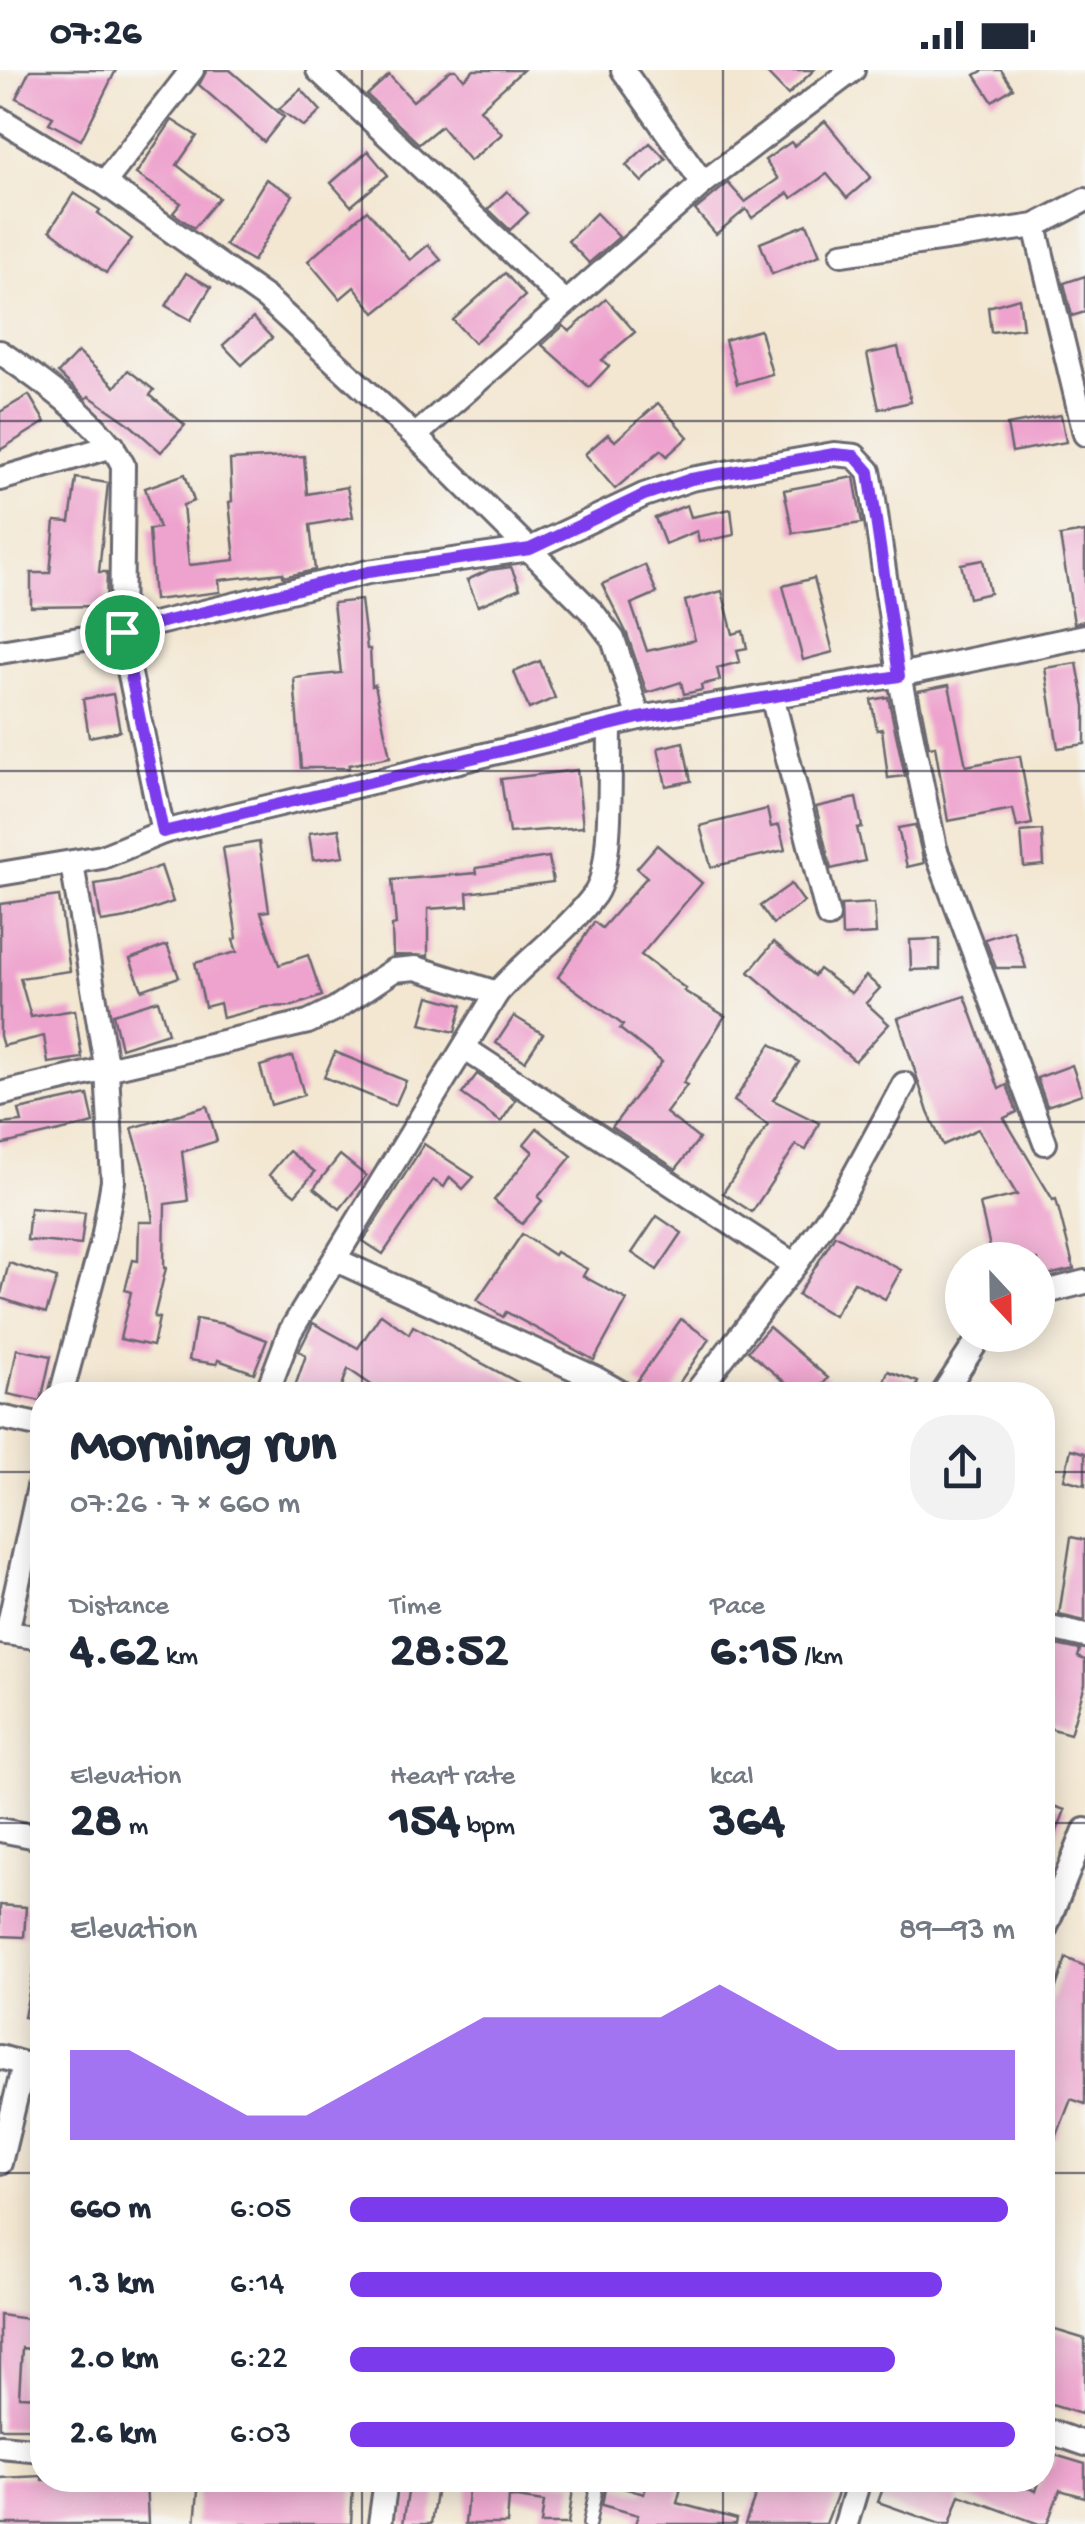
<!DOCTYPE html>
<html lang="en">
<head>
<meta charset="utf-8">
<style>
  :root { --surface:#fff; --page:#f2f2f3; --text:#1f2937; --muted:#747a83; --accent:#7c3aed }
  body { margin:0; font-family:"Gochi Hand",sans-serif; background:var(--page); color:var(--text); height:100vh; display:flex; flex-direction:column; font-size:38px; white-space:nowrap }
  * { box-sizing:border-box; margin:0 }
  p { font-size:32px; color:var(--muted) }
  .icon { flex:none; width:55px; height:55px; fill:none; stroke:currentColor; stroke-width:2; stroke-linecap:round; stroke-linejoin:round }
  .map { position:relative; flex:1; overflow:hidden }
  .sheet { position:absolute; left:30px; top:1312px; width:1025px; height:1110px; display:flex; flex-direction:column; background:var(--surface); border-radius:40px; box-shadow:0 5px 25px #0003 }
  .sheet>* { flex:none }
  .needle { width:65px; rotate:158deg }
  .tools { position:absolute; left:945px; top:1172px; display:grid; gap:20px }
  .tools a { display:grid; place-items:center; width:110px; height:110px; border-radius:50%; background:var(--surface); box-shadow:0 5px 25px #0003; font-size:50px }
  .pin { position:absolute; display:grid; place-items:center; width:85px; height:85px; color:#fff; margin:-42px; border:5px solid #fff; border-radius:50%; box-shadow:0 2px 10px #0007 }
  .round { display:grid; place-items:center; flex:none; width:105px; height:105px; border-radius:40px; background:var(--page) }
  .head { display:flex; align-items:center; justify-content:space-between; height:170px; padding:0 40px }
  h1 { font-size:55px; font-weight:800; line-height:75px }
  .figures { display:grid; grid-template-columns:repeat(3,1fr); gap:15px; height:170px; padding:10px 40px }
  .figures div { display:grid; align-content:center }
  .figures b { font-size:50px; font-weight:800 }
  .figures small { font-size:28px; font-weight:400 }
  .figures p { font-size:28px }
  .chart { height:280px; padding:20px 40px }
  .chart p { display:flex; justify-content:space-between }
  .chart svg { width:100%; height:180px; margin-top:10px; fill:var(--accent); opacity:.7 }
  ul { padding:0 40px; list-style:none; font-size:32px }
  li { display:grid; grid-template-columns:160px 120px 1fr; align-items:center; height:75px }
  li i { height:25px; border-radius:12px; background:var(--accent) }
  .status { display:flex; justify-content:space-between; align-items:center; height:70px; padding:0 50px; background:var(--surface); direction:ltr }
  .status svg { height:28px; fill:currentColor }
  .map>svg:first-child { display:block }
  .building { fill:#eea3ce }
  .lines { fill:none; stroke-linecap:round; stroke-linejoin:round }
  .service-casing { stroke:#6b6770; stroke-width:16 }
  .minor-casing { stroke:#6b6770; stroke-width:28 }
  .service { stroke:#fff; stroke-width:11 }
  .minor { stroke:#fff; stroke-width:22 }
  .route-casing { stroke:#fff; stroke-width:20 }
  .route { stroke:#7c3aed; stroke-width:12 }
  .grid { fill:none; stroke:#22223b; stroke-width:2.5; stroke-opacity:0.55 }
</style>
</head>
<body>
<div class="status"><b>07:26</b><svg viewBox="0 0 49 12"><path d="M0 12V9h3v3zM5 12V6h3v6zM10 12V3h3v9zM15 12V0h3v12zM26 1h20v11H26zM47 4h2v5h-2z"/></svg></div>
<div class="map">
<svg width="1085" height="2454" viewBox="0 0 1085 2454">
  <rect width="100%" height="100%" fill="#f6f6f2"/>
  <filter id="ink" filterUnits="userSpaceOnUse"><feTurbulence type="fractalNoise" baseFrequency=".01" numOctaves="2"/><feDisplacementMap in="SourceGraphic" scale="20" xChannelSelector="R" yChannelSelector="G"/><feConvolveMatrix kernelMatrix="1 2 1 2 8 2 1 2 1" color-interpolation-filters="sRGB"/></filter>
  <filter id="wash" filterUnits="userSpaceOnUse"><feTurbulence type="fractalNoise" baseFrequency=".0048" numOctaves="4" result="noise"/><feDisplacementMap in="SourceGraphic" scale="40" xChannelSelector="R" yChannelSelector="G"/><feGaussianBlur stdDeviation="2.25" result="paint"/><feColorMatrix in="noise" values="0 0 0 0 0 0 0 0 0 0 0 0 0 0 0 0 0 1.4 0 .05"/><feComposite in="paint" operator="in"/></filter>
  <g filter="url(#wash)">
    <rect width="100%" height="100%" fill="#f3e7d2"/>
    <g id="blocks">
      <!-- building -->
      <g class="building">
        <polygon points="30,0 116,0 81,70 49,53 53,47 16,28"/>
        <polygon points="207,0 230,0 284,47 264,72 199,15"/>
        <polygon points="451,0 456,0 464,9 474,0 523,0 480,39 502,64 470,91 441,56 419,74 367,25 389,5 413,31"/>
        <polygon points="764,0 814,0 788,25"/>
        <polygon points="984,0 1001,0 1013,18 992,31 975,5"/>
        <polygon points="301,19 321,41 304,57 279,39"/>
        <polygon points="172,50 197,66 177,95 219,128 194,158 173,143 181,133 136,104"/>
        <polygon points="825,51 871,107 847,128 827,104 792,128 788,123 752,148 746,139 716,164 695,140 728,113 745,132 778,109 765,90 791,72 794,76"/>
        <polygon points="650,73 666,89 642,112 626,95"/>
        <polygon points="368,81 388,105 351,136 331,113"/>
        <polygon points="266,109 293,125 253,191 225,175"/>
        <polygon points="507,121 528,143 510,160 488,139"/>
        <polygon points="74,123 100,140 98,143 132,169 106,203 50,160"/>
        <polygon points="367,140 410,190 428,175 441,190 375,243 354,217 340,229 308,191"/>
        <polygon points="596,143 619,167 589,193 568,171"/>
        <polygon points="807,154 820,185 772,204 760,173"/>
        <polygon points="186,203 211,217 191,250 166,236"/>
        <polygon points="505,203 525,226 474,273 453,250"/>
        <polygon points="1085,206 1085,242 1072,246 1064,213"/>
        <polygon points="1019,228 1023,258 991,262 988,237"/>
        <polygon points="606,229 635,262 602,290 609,296 589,317 542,275 563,256 570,261"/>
        <polygon points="253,248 272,268 242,295 223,275"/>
        <polygon points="760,260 772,304 737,314 725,270"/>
        <polygon points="898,277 911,332 879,339 867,284"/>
        <polygon points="78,282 115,317 128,300 154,320 150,325 185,355 161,382 128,353 89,326 86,329 58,303"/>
        <polygon points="29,325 45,352 0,380 0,342"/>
        <polygon points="658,333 688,367 667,386 661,380 615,419 585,384 608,364 615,371"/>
        <polygon points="1061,345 1066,372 1012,382 1007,355"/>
        <polygon points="304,386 307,424 347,417 353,447 310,455 315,500 283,507 283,503 219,510 220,522 154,530 149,459 159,458 145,418 185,404 194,431 183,435 189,495 235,490 229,432 232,431 230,390"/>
        <polygon points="854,407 862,453 793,463 784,420"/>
        <polygon points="76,408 108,413 99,502 107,502 106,536 31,537 31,503 50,503 55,451 70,452"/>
        <polygon points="687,435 691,447 731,439 734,465 699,472 697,461 665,474 655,448"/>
        <polygon points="1085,462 1085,551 1074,553 1060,466"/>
        <polygon points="983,490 990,523 969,528 961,494"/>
        <polygon points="645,495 657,523 631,534 647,581 695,570 685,531 722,521 733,564 743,561 747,578 737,580 740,592 717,598 720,610 701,615 702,620 684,624 681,612 647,623 627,564 602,514"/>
        <polygon points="511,497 520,518 478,536 467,510 489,500"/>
        <polygon points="814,508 833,582 803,590 783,516"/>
        <polygon points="361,530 367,579 370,579 372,616 375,615 390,687 349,695 349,698 301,698 294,608 341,603 333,533"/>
        <polygon points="540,591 555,628 529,639 514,602"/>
        <polygon points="1077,593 1085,636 1085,674 1058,678 1045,598"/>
        <polygon points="949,615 966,696 1020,686 1032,754 1017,757 1013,739 948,751 935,676 929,677 918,621"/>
        <polygon points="113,624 120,661 89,667 83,629"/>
        <polygon points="888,627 905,706 888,708 882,659 877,660 871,630"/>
        <polygon points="683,672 691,711 666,716 658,678"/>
        <polygon points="577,700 583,757 509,763 501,709"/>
        <polygon points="856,728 862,757 857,758 865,791 831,799 816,737"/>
        <polygon points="767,739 771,757 779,755 785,780 711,797 700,756"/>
        <polygon points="915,755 924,793 907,797 898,758"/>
        <polygon points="339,759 344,786 313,790 309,763"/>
        <polygon points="1042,760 1044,795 1024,797 1021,762"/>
        <polygon points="259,772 269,841 261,842 279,895 308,885 322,926 293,936 265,937 223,948 220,933 205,937 195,893 237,882 233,870 237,868 223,778"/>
        <polygon points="657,775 702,813 641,885 686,919 684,921 725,946 683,1013 687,1015 666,1043 699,1069 676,1099 612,1057 662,992 620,959 623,955 558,907 594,852 602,858 647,807 637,798"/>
        <polygon points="549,787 553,812 467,823 468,836 428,839 428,886 393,885 392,856 396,855 392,810 477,803 476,798"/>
        <polygon points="161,796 173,832 127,848 101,852 95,814 120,810"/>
        <polygon points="791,814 804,832 773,854 760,836"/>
        <polygon points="59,826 70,901 20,908 31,947 75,940 82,988 48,993 44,966 3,976 0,966 0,834"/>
        <polygon points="874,833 876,864 842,866 841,835"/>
        <polygon points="1013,860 1026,898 996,898 985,869"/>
        <polygon points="940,869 940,899 911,900 910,870"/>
        <polygon points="774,872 814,906 819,899 851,923 866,906 880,918 866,933 889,954 855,991 749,902"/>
        <polygon points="167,875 179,907 142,920 130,889"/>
        <polygon points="429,926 462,935 455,962 421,954"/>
        <polygon points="965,926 999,1019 1007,1015 1017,1042 1004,1048 1053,1130 1056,1129 1074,1199 1039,1207 1038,1190 993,1190 980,1134 1017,1125 978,1059 943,1075 928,1042 898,948"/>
        <polygon points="158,930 168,963 121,978 113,944"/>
        <polygon points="514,946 543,964 525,991 496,973"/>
        <polygon points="771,974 799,992 773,1030 819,1053 806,1080 796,1075 752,1142 723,1123 768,1055 734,1031"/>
        <polygon points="335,982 406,1011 395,1036 324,1007"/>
        <polygon points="293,986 304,1025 271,1035 260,996"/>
        <polygon points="1072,995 1082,1024 1047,1036 1037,1008"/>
        <polygon points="477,1004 516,1030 501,1052 462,1024"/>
        <polygon points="88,1025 94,1053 0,1075 0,1054 22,1052 19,1040"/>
        <polygon points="207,1036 217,1071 182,1082 188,1131 165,1134 164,1198 166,1198 154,1247 159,1248 153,1276 120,1269 131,1222 125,1220 133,1190 138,1191 139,1152 153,1152 147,1109 132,1058"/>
        <polygon points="537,1058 572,1086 538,1127 542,1131 522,1154 494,1130 533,1082 524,1074"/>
        <polygon points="424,1074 474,1107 463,1119 450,1107 444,1117 433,1110 383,1184 363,1171"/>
        <polygon points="289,1081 315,1102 295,1125 269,1105"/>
        <polygon points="340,1085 366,1106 340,1139 314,1118"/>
        <polygon points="30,1138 85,1143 81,1175 27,1170"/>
        <polygon points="657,1146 682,1163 657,1200 632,1183"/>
        <polygon points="522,1164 554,1185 556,1182 587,1199 583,1206 627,1230 594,1290 506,1242 503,1247 477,1230"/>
        <polygon points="835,1165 901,1200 885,1229 854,1212 834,1246 798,1225"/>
        <polygon points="9,1193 57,1208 46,1243 0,1228"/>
        <polygon points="381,1244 409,1264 413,1256 541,1325 386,1325 348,1299 339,1325 292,1325 306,1285 299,1281 313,1253 358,1278"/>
        <polygon points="196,1249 224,1254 267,1270 254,1303 218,1290 217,1294 189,1290"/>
        <polygon points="681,1249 709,1269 671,1325 653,1325 636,1313"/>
        <polygon points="769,1257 828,1308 814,1325 800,1325 748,1281"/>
        <polygon points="17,1279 51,1286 41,1331 8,1324"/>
        <polygon points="888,1301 918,1312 913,1325 879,1325"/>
        <polygon points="1071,1379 1085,1383 1085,1415 1064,1409"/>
        <polygon points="1071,1467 1085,1470 1085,1551 1059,1545"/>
        <polygon points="1042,1572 1080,1580 1078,1587 1085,1590 1085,1614 1070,1664 1042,1656"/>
        <polygon points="1042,1732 1065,1740 1044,1796 1042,1795"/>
        <polygon points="0,1835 26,1837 24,1867 0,1866"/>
        <polygon points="1066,1888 1085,1896 1085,2034 1071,2029 1056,2068 1042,2063 1042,1958"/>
        <polygon points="35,1893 42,1894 42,1951 24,1947"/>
        <polygon points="0,2245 42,2251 42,2281 22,2278 19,2326 42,2327 42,2358 0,2358"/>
        <polygon points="1042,2256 1085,2269 1085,2334 1081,2344 1042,2332"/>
        <polygon points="1055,2385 1085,2394 1085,2427 1060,2420 1047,2454 1039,2454 960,2425 950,2454 940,2454 878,2432 886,2410 1008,2410 1036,2421 1040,2410 1042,2410 1045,2393 1052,2396"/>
        <polygon points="42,2406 42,2410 146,2410 148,2454 0,2454 0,2408"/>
        <polygon points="199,2410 287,2415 287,2411 353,2413 351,2454 195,2454"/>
        <polygon points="410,2410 438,2410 431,2454 403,2454"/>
        <polygon points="469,2410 574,2412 568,2454 541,2454 544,2432 509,2427 507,2454 465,2454"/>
        <polygon points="648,2410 683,2410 677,2433 737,2449 736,2454 635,2454 638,2445 602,2435 606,2413 644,2424"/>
        <polygon points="761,2410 843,2410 826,2454 745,2454"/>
      </g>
    </g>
  </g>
  <g filter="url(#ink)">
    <use href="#blocks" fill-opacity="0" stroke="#6b6770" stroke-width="2.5"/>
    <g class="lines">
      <!-- service casing -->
      <g class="service-casing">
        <polyline id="service" points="589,2454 595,2424 593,2410"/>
      </g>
      <!-- minor casing -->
      <g class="minor-casing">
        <g id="minor">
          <polyline points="318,0 566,233"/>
          <polyline points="623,0 703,113"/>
          <polyline points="0,49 104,113 266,228 415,366 703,113 853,0"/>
          <polyline points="104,113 192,0"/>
          <polyline points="1035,156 1085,364"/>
          <polyline points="842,184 1035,156 1085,130"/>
          <path d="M0,282C40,310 101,351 123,395L121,562L163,762"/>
          <polyline points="415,366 593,543 613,569 639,648"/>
          <polyline points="0,409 113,376"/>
          <polyline points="0,582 121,562 368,502 530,479 644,425 691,409 834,384 855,386 869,401 873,423 899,605 935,778 1045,1073"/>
          <polyline points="772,626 828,846"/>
          <polyline points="0,804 102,787 163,762 639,648 899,605 1085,566"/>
          <polyline points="464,978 795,1195"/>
          <polyline points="0,1024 308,952 335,939 394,900 416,898 497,923"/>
          <polyline points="336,1190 595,1308 625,1325"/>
          <polyline points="1038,1224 1085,1212"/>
          <polyline points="61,1325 103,1169 113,1111 107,1001 72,794"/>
          <path d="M266,1325L290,1262L497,923C527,889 569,860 595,824C614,796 609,692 610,655"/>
          <polyline points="694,1325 795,1195 843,1126 904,1014"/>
          <polyline points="942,1325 981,1265"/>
          <polyline points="0,1347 42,1356"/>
          <polyline points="1042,1556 1085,1566"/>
          <polyline points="0,1562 42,1568"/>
          <polyline points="7,1563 42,1403"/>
          <polyline points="0,1760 42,1768"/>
          <polyline points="1042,1867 1085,1760"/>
          <polyline points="0,1987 42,1999"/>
          <polyline points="0,2093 24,1994"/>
          <polyline points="1042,2359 1085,2374"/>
          <polyline points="0,2376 42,2380"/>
          <polyline points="380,2454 386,2410"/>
          <polyline points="846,2454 859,2410"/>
        </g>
      </g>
      <!-- service -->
      <use href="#service" class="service"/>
      <!-- minor -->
      <use href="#minor" class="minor"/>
    </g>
  </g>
  <g class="lines" filter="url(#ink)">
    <!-- route casing -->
    <g class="route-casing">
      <polygon id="route" points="834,384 855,386 869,402 899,606 639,648 163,762 122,562 368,502 530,479 644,425 691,409"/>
    </g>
    <!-- route -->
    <use href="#route" class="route"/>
  </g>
  <!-- grid -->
  <path class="grid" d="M362,0V1325M723,0V1325M0,351H1085M0,701H1085M0,1052H1085M0,1402H42M1042,1402H1085M0,1753H42M1042,1753H1085M0,2103H42M1042,2103H1085M362,2410V2454M723,2410V2454"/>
</svg>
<div class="tools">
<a><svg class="needle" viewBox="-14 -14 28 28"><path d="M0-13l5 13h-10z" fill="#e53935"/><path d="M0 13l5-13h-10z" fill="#747a83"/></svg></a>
</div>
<div class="pin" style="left:122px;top:562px;background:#1e9e55"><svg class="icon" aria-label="arrive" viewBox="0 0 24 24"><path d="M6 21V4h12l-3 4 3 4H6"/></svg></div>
<section class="sheet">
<div class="head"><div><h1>Morning run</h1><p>07:26 · 7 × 660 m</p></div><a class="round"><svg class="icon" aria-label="share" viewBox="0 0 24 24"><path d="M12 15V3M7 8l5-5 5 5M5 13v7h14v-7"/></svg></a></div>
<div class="figures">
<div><p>Distance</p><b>4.62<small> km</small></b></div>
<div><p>Time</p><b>28:52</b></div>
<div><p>Pace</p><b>6:15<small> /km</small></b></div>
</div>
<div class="figures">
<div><p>Elevation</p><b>28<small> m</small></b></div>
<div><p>Heart rate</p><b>154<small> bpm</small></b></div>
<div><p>kcal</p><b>364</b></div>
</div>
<div class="chart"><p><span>Elevation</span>89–93 m</p>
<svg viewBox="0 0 160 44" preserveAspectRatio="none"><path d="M0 44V22L10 22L20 30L30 38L40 38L50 30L60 22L70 14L80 14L90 14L100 14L110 6L120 14L130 22L140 22L150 22L160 22V44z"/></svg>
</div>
<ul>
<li><b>660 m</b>6:05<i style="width:99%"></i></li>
<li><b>1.3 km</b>6:14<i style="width:89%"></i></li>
<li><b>2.0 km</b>6:22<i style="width:82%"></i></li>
<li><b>2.6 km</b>6:03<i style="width:100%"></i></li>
</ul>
</section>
</div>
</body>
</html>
